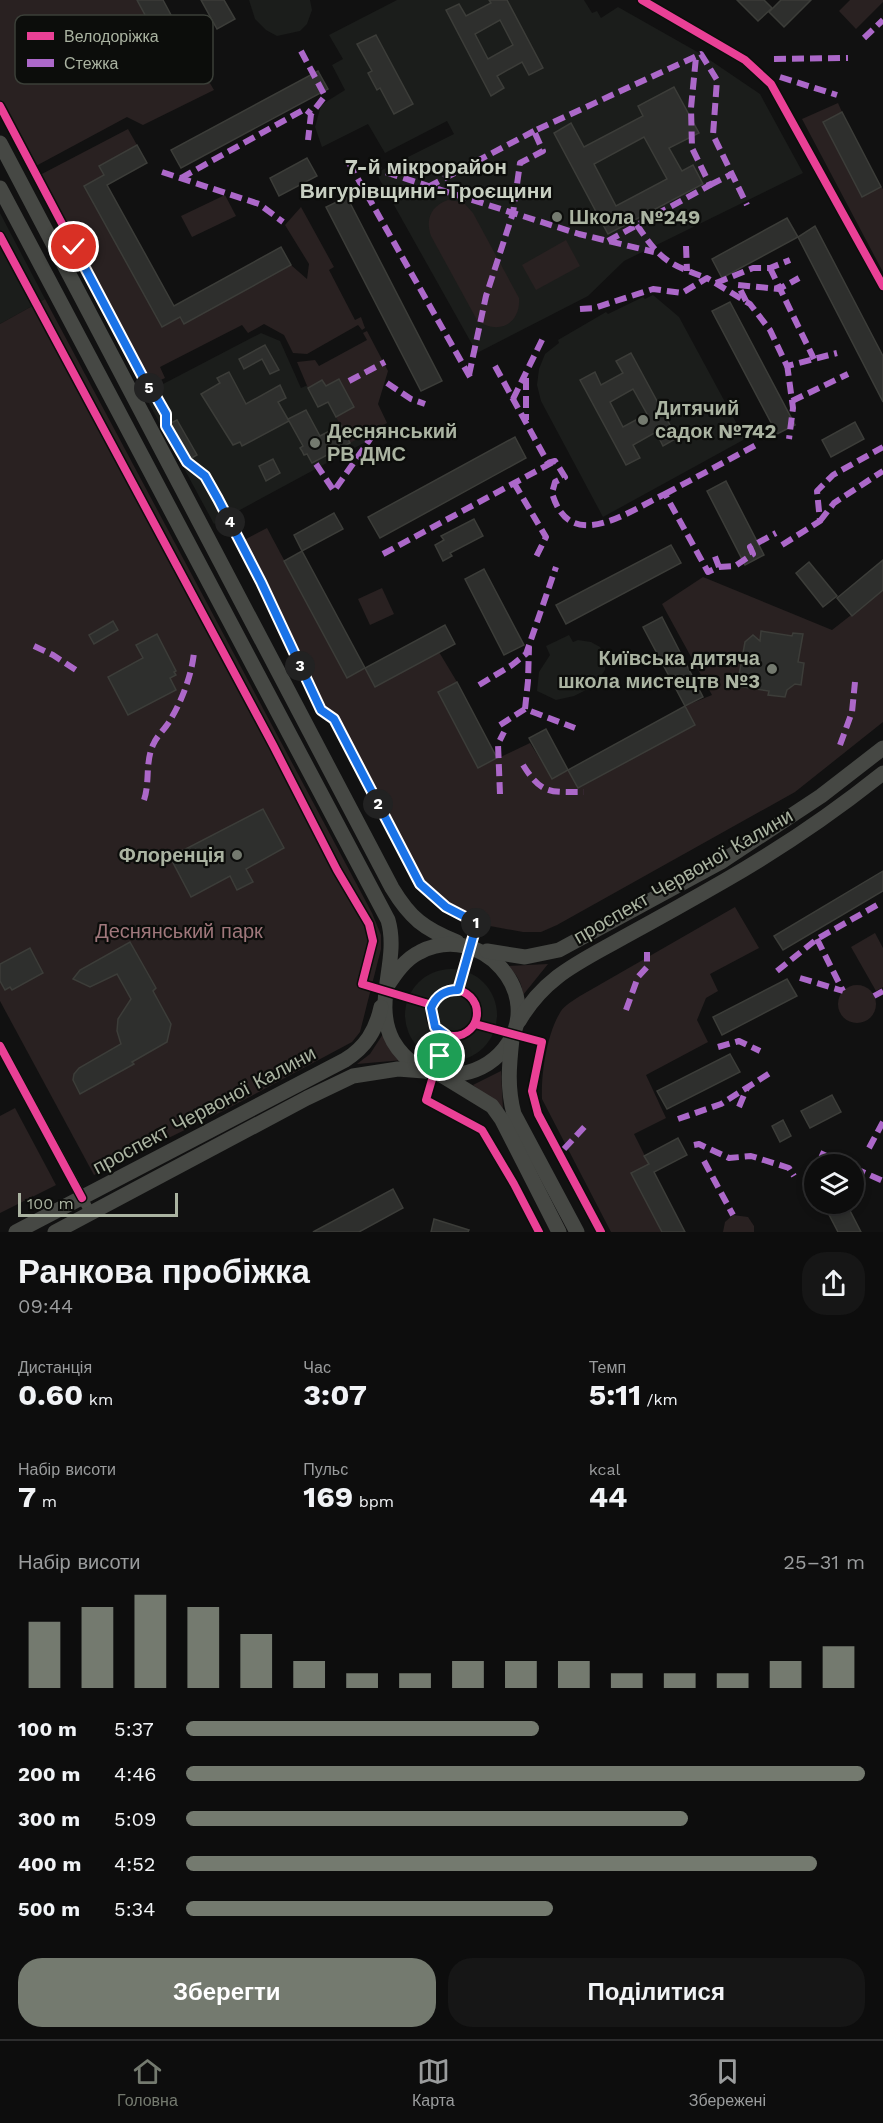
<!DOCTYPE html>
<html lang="uk">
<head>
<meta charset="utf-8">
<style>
  :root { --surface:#0d0d0d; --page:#161616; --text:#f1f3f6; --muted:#9a9c9d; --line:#2d2d2e; --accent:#747a6f }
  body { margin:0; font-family:"Work Sans",sans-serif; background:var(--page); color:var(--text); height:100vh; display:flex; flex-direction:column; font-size:22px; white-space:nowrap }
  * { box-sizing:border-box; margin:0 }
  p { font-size:20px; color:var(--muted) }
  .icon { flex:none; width:33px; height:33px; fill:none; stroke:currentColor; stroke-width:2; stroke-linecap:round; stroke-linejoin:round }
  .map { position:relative; height:1232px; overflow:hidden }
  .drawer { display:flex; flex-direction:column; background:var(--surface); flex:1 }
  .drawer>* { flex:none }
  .tools { position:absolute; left:804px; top:1154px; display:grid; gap:12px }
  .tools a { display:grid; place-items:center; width:60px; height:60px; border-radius:50%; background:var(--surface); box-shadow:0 3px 9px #0003,0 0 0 2px var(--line); font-size:30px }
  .scale { position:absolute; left:18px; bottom:15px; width:160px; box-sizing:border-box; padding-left:6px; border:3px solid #aab3a1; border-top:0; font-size:16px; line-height:21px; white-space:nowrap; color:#aab3a1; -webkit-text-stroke:4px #0c0d0b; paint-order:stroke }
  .pin { position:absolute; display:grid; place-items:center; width:51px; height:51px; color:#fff; margin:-26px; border:3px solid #fff; border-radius:50%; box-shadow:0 2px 6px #0007 }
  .km { position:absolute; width:30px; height:30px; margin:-15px; border-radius:50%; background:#222; color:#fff; font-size:16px; line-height:30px; text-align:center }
  .round { display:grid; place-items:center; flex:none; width:63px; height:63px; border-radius:24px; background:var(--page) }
  .head { display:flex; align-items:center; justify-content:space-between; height:102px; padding:0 18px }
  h1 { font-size:33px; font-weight:700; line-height:45px }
  .metrics { display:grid; grid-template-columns:repeat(3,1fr); gap:9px; height:102px; padding:6px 18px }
  .metrics div { display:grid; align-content:center }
  .metrics b { font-size:30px; font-weight:700 }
  .metrics small { font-size:16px; font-weight:400 }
  .metrics p { font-size:16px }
  .chart { height:168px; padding:12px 18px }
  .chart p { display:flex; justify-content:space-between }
  .chart svg { width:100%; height:108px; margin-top:6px; stroke:var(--accent); stroke-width:6 }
  .cta { display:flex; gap:12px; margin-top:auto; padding:12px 18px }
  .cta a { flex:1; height:69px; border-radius:24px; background:var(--accent); color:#fff; font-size:24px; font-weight:700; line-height:69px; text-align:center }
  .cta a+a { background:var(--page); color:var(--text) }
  ul { padding:0 18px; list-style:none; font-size:20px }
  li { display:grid; grid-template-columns:96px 72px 1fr; align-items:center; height:45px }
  li i { height:15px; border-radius:8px; background:var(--accent) }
  .tabs { display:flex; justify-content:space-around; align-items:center; height:84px; border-top:2px solid var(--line); background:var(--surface); font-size:16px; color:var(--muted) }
  .tabs a { display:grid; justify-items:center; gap:3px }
  .tabs .on { color:var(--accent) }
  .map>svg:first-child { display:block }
  .built { fill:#1b1d1b }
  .green { fill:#292121 }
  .building { fill:#2e2f2d; stroke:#3c3d39; stroke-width:1.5; fill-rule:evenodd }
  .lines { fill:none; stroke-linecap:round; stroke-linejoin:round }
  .street { stroke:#484a45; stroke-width:10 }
  .secondary { stroke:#464844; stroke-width:15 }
  .quiet { stroke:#ac68c9; stroke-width:6; stroke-dasharray:12 6; stroke-linecap:butt }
  .cycleway-casing { stroke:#0c0d0b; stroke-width:11 }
  .cycleway { stroke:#ea4096; stroke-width:8 }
  .route-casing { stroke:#fff; stroke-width:12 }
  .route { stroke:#1a73e8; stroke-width:8 }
  .poi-dot { fill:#747a6f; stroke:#0c0d0b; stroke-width:2 }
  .labels { text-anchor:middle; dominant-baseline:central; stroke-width:4.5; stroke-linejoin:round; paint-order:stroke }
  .poi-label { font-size:20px; font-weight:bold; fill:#aab3a1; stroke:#0c0d0b; text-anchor:start }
  .street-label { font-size:20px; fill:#aab3a1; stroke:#0c0d0b }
  .park-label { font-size:20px; fill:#9f777b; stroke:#0c0d0b }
  .neighbourhood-label { font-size:21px; font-weight:bold; fill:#c8cfc2; stroke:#0c0d0b }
  .key { fill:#0c0d0b; stroke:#3b3f38; stroke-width:1.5 }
  .key-label { font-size:16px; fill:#aab3a1 }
</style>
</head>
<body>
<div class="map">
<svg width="883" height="1232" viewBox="0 0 883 1232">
  <rect width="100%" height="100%" fill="#111"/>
  <!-- built -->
  <g class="built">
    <polygon points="249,0 310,0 312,10 307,24 300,31 277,36 266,30 255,19"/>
    <polygon points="397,0 584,0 592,13 597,11 601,18 618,7 701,54 760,94 803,173 624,261 588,296 477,353 376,173 454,134 447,121 385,153 368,124 322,147 315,127 321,105 345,90 332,65 343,59 329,35"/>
    <polygon points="0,213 45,299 0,324"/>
    <polygon points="653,295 679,317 745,439 603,517 541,401 537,385 539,369 545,354 559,343 558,340 606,312 608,314 643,297 645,299"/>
    <polygon points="261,333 280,341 301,388 337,372 373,438 214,524 144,394"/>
    <polygon points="569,635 573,642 578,640 591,642 600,647 605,658 605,670 594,686 574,696 556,700 537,691 539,672 550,655 546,646"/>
    <circle cx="451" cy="1015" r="46"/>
  </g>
  <!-- green -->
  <g class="green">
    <polygon points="0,0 137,0 167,53 186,43 214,90 143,125 127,117 34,167 0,101"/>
    <polygon points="850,0 883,0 883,2 856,29 839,11"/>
    <polygon points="838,103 842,112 824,122 862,196 881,187 883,189 883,272 802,119"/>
    <polygon points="128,129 137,145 99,166 104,175 84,186 184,324 291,265 307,279 309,264 285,225 301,207 334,267 329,270 355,320 361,317 365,328 362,330 358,325 307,354 293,353 284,335 264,324 248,333 242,325 160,367 165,378 150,385 38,176"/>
    <polygon points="225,195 236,216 192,237 181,216"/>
    <path d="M448,200L463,202L473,213L519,298C521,324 498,336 477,320L431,236C425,219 431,206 448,200Z"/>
    <polygon points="566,240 580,266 536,290 522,265"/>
    <polygon points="45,299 372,913 381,935 381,949 360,1032 352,1042 225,1110 94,1175 0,1001 0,324"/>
    <polygon points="367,331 388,371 378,404 387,423 350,443 336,417 354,407 339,379 326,386 322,381 308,388 297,362 315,360 319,366 367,340 363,333"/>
    <polygon points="267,528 347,678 365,668 376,686 439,652 457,682 438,693 478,768 530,743 552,778 568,770 579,788 694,725 685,706 712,695 662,604 703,577 832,630 883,590 883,722 795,792 557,925 541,932 523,932 490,926 449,907 422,883 335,718 323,709 244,540"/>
    <polygon points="382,588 394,614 370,625 358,599"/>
    <path d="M735,907L759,948L710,974L718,991L706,998L697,1020L708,1042L646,1075L666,1118L634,1134L649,1164L662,1232H611L542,1099C541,1073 547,1033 561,1011C565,1005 574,1000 580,996Z"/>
    <polygon points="875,933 883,948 883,987 876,991 851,947"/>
    <path d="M548,964L523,995C522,983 517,974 507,966Z"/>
    <circle cx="857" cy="1004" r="19"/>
    <polygon points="385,1031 403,1060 357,1064 370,1054"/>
    <polygon points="501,1071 503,1109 473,1085"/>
    <polygon points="15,1108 56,1185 0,1213 0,1116"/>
    <polygon points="733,1215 748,1217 754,1226 754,1232 723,1232 725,1222"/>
  </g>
  <!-- building -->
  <g class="building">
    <polygon points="137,0 163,0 186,43 166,54"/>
    <polygon points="201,0 224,0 235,19 217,29"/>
    <path d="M489,0H507L543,68L529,75L522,62L497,76L504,88L491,96L446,10L459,4L466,16L491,3ZM500,20L513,45L488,59L475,34Z"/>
    <polygon points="737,0 764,0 772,8 758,21"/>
    <polygon points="781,0 811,0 784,27 769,12"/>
    <polygon points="376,35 413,104 394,114 380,88 377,90 368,73 372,71 357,44"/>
    <polygon points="318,71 328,89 181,168 171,150"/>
    <path d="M674,87L699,133L669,148L682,171L693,165L703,184L608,234L554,133L571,123L584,147L643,116L638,106ZM644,137L667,179L616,206L594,164Z"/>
    <polygon points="842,112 881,187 862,197 823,122"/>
    <polygon points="137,145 147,163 107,185 174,306 281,247 291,265 184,324 180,317 162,327 84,186 104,175 99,166"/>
    <polygon points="307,158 317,176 279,196 270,178"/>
    <polygon points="347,197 442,381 421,391 326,207"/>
    <polygon points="787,218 798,237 722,278 712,259"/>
    <polygon points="815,226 883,356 883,402 798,237"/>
    <polygon points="730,302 795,425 777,434 712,311"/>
    <polygon points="265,345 279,370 270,374 262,359 244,369 239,359"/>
    <path d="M631,353L677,438L663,446L656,432L633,445L640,458L626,465L580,380L595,372L601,385L623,373L616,361ZM633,389L647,414L623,427L610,402Z"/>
    <polygon points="229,372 246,404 280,385 286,398 278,402 289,421 242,446 240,442 233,445 201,394 220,383 217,378"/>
    <polygon points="339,379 354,407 336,417 328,402 318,407 308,388 322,380 326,386"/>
    <polygon points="306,410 320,436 341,425 350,443 312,463 307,454 304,455 302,451 300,448 303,446 288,419"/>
    <polygon points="177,420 197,455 190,459 169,424"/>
    <polygon points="855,422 864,439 831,457 822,440"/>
    <polygon points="515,437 526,458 380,538 368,517"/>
    <polygon points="273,459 280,473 266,481 259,466"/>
    <polygon points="726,481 764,555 745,565 707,491"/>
    <polygon points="334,513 343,529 302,551 294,535"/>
    <polygon points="474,519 483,536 450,553 452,556 443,561 435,545 444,540 441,536"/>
    <polygon points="671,545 681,563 566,624 556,605"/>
    <polygon points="302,551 365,668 347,678 284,561"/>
    <polygon points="883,560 883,590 852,616 837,598"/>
    <polygon points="809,562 837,596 823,607 796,573"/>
    <polygon points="484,569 524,645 504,655 465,579"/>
    <polygon points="662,617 703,697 685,706 643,627"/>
    <polygon points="113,621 118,630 94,644 89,635"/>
    <polygon points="445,625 455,644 375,687 365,668"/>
    <polygon points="761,631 792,636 793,633 803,634 798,662 804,663 801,685 795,684 787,690 785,697 768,695 769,691 737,686 745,642 753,635 760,641"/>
    <polygon points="157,634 176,671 174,672 176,675 170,678 176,690 128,715 108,677 143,658 136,645"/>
    <polygon points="457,682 497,758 478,768 438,692"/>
    <polygon points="685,706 695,725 578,788 568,770"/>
    <polygon points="546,729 568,770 552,779 529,738"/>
    <polygon points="263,809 284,848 246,869 253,882 237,890 230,876 191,897 170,857"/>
    <polygon points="883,871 883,891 783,950 774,936"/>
    <polygon points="130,942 156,988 153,991 171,1024 167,1042 132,1062 134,1064 80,1094 73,1080 74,1074 79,1068 121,1044 117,1031 118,1019 131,999 117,974 90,987 73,979 80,970"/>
    <polygon points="30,948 43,973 12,990 10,987 5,990 0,981 0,964"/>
    <polygon points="787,979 797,996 722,1035 713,1017"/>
    <polygon points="730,1054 740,1072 667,1109 657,1091"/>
    <polygon points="832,1095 841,1112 810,1128 801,1111"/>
    <polygon points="783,1120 791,1136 780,1142 772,1126"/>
    <polygon points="678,1138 687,1155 654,1172 685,1232 662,1232 631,1173 649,1164 644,1156"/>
    <polygon points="393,1189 403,1208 359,1232 313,1232"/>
    <polygon points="823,1203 846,1203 861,1232 838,1232"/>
    <polygon points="434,1219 469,1230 468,1232 431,1232"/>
  </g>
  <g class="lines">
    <!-- street -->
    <g class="street">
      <polyline points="642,0 745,60 771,84 883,286"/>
      <polyline points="0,1046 91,1214"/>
    </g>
    <!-- secondary -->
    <g class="secondary">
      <path d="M0,143L392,888C410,918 424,929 457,942"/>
      <path d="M0,188L388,920C400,961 372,1002 393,1041C405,1062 429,1078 453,1075C474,1073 491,1065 504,1049C548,995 481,920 420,952C405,959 395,974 386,988"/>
      <polyline points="487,951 525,957 559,950 721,862 821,796 883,748"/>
      <path d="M519,1021C545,976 580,962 624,937C657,919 691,900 724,881C780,849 833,813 883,773"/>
      <path d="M512,1039C509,1066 507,1088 514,1114L577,1232"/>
      <polyline points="443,1076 492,1106 502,1120 559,1232"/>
      <path d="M16,1232L345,1060C366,1047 376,1030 381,1007"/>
      <polyline points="55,1232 307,1098 353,1076 398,1069 424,1071"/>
    </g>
    <!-- quiet -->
    <g class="quiet">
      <polyline points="864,38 883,20"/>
      <polyline points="301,51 325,96 311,114 308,140"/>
      <polyline points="774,59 848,58"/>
      <polyline points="780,77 837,95"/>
      <polyline points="349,163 470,377"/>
      <polyline points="369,167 579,234 654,252"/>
      <polyline points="162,172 259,204 283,222"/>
      <polyline points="181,178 305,109 311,114"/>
      <polyline points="710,185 732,174"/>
      <polyline points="428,187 534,131"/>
      <path d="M637,225C660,260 668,264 707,278"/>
      <polyline points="608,241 710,185 692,148 691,108 696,57"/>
      <polyline points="686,246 687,271"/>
      <polyline points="770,268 814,359"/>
      <polyline points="716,283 753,268 770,268 790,260"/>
      <polyline points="746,301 738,285 779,289 799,278"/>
      <polyline points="580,309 594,308 653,289 682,293 707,278 750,304 770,330 787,366 837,353"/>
      <polyline points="787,364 793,408 789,439"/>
      <path d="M495,366L548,463L555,461L565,477L555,482L552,493C570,555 627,512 665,494L708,572L719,567L714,554"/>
      <polyline points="469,375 486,296 513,213 520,163 543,151 534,131 701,54 717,80 713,135 747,205"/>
      <polyline points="526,378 526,420"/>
      <polyline points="349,381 385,362"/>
      <polyline points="387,383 411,399 425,404"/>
      <polyline points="513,399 543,338"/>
      <polyline points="792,401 848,374"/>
      <polyline points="316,464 334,491 375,432"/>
      <polyline points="514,483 546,537 536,557"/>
      <polyline points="665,494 758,444"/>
      <polyline points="820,521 834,503 883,471"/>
      <polyline points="782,545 820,521 817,491 833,475 883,447"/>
      <polyline points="383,554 555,461"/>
      <polyline points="719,567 735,566 753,554 750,547 776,533"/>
      <polyline points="34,646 53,655 79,672"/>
      <polyline points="479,685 512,665 526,654 556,567"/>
      <polyline points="525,709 528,681 529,647"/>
      <polyline points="500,725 525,709 575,728"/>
      <polyline points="840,745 852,712 855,682"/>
      <path d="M523,765C542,795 550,792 584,792"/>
      <polyline points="500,794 498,744 504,732"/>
      <path d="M144,800C150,782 145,763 153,745C156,737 164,730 169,722C181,703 192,675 194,652"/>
      <polyline points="817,939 843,991"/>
      <polyline points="777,971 817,939 879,904"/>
      <polyline points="800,978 843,991"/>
      <polyline points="874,996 883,991"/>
      <polyline points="626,1010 638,977 647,967 647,952"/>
      <polyline points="718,1047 739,1041 760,1051"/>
      <polyline points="739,1107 747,1088"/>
      <polyline points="678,1119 721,1104 770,1073"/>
      <polyline points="694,1145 699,1144 729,1158 751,1156 789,1168 794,1176"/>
      <polyline points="869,1148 883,1122"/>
      <polyline points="564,1149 588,1123"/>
      <polyline points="820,1153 844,1164"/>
      <polyline points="704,1161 733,1215"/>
      <polyline points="854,1168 883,1181"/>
    </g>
    <!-- cycleway casing -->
    <g class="cycleway-casing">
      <g id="cycleway">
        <polyline points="642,0 745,60 771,84 883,286"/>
        <polyline points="0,106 148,387 154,393 166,414 166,426 187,462 205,476 218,499 261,582 321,710 334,719 420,884 446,907 477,923 458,990"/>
        <polyline points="0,236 273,745 337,870 369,924 373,941 362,984 432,1005"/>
        <circle cx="454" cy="1013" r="23"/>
        <polyline points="475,1024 542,1042 532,1091 538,1114 601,1232"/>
        <polyline points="445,1035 426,1100 482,1130 514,1184 539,1232"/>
        <polyline points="0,1046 82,1198"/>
      </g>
    </g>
    <!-- cycleway -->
    <use href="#cycleway" class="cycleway"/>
  </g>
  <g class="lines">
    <!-- route casing -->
    <g class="route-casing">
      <path id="route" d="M74,247L148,387L154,393L166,414V426L187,462L205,476L218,499L261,582L321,710L334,719L420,884L446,907L477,923L458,990C444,990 436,996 431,1008L435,1027L446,1035L440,1056"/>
    </g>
    <!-- route -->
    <use href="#route" class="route"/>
  </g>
  <!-- markers -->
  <g class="poi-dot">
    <circle cx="557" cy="217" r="6"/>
    <circle cx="643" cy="420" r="6"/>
    <circle cx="315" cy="443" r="6"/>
    <circle cx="772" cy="669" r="6"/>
    <circle cx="237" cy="855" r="6"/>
  </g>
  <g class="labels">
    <!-- poi labels -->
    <g class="poi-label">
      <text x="569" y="217">Школа №249</text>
      <text x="655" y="408">Дитячий<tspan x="655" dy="23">садок №742</tspan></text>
      <text x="327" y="431">Деснянський<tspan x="327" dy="23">РВ ДМС</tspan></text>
      <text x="760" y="658" text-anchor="end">Київська дитяча<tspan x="760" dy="23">школа мистецтв №3</tspan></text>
      <text x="225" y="855" text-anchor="end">Флоренція</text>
    </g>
    <!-- street labels -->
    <g class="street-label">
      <text transform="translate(683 876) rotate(-30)">проспект Червоної Калини</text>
      <text transform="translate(204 1110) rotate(-28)">проспект Червоної Калини</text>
    </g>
    <!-- park labels -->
    <g class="park-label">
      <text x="179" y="931">Деснянський парк</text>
    </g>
    <!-- neighbourhood labels -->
    <g class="neighbourhood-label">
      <text x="426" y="166">7-й мікрорайон<tspan x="426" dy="24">Вигурівщини-Троєщини</tspan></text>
    </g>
  </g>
  <!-- legend -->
  <rect x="15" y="15" width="198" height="69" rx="9" class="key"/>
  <rect x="27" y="32" width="27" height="8" fill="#ea4096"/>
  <rect x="27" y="59" width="27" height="8" fill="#ac68c9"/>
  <g class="key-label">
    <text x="64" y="42">Велодоріжка</text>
    <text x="64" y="69">Стежка</text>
  </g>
</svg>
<div class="tools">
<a><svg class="icon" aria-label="layers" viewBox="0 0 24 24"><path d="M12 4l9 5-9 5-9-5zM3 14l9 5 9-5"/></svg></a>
</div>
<div class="scale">100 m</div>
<div class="pin" style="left:440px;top:1056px;background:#1e9e55"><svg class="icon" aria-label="arrive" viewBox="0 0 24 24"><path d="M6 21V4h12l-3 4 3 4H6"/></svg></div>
<div class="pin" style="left:74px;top:247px;background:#d93025"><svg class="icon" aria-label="check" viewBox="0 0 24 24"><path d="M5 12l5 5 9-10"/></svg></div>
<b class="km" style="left:476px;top:923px">1</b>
<b class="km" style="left:378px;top:804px">2</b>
<b class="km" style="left:300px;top:666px">3</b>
<b class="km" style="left:230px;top:522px">4</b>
<b class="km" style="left:149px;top:388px">5</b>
</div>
<section class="drawer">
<div class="head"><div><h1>Ранкова пробіжка</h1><p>09:44</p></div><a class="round"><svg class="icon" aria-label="share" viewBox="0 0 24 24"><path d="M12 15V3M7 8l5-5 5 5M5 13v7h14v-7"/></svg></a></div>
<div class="metrics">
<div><p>Дистанція</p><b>0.60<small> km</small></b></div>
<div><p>Час</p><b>3:07</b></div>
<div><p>Темп</p><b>5:11<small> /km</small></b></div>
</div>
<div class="metrics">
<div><p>Набір висоти</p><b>7<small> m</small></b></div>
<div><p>Пульс</p><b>169<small> bpm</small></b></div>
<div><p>kcal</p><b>44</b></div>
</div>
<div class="chart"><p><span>Набір висоти</span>25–31 m</p>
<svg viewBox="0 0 160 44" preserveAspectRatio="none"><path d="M5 44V17M15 44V11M25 44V6M35 44V11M45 44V22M55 44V33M65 44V38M75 44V38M85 44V33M95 44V33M105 44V33M115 44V38M125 44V38M135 44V38M145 44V33M155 44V27"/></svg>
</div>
<ul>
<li><b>100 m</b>5:37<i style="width:52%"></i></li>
<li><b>200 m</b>4:46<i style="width:100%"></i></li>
<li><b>300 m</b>5:09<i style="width:74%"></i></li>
<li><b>400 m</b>4:52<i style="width:93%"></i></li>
<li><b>500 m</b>5:34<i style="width:54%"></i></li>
</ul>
<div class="cta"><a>Зберегти</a><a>Поділитися</a></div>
</section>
<nav class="tabs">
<a class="on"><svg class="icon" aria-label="home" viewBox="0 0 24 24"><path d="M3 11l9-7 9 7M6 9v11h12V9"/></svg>Головна</a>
<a><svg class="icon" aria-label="map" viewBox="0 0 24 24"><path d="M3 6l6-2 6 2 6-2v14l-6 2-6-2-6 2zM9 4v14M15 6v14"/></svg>Карта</a>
<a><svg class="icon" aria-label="saved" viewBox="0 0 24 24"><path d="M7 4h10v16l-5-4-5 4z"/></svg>Збережені</a>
</nav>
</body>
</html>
